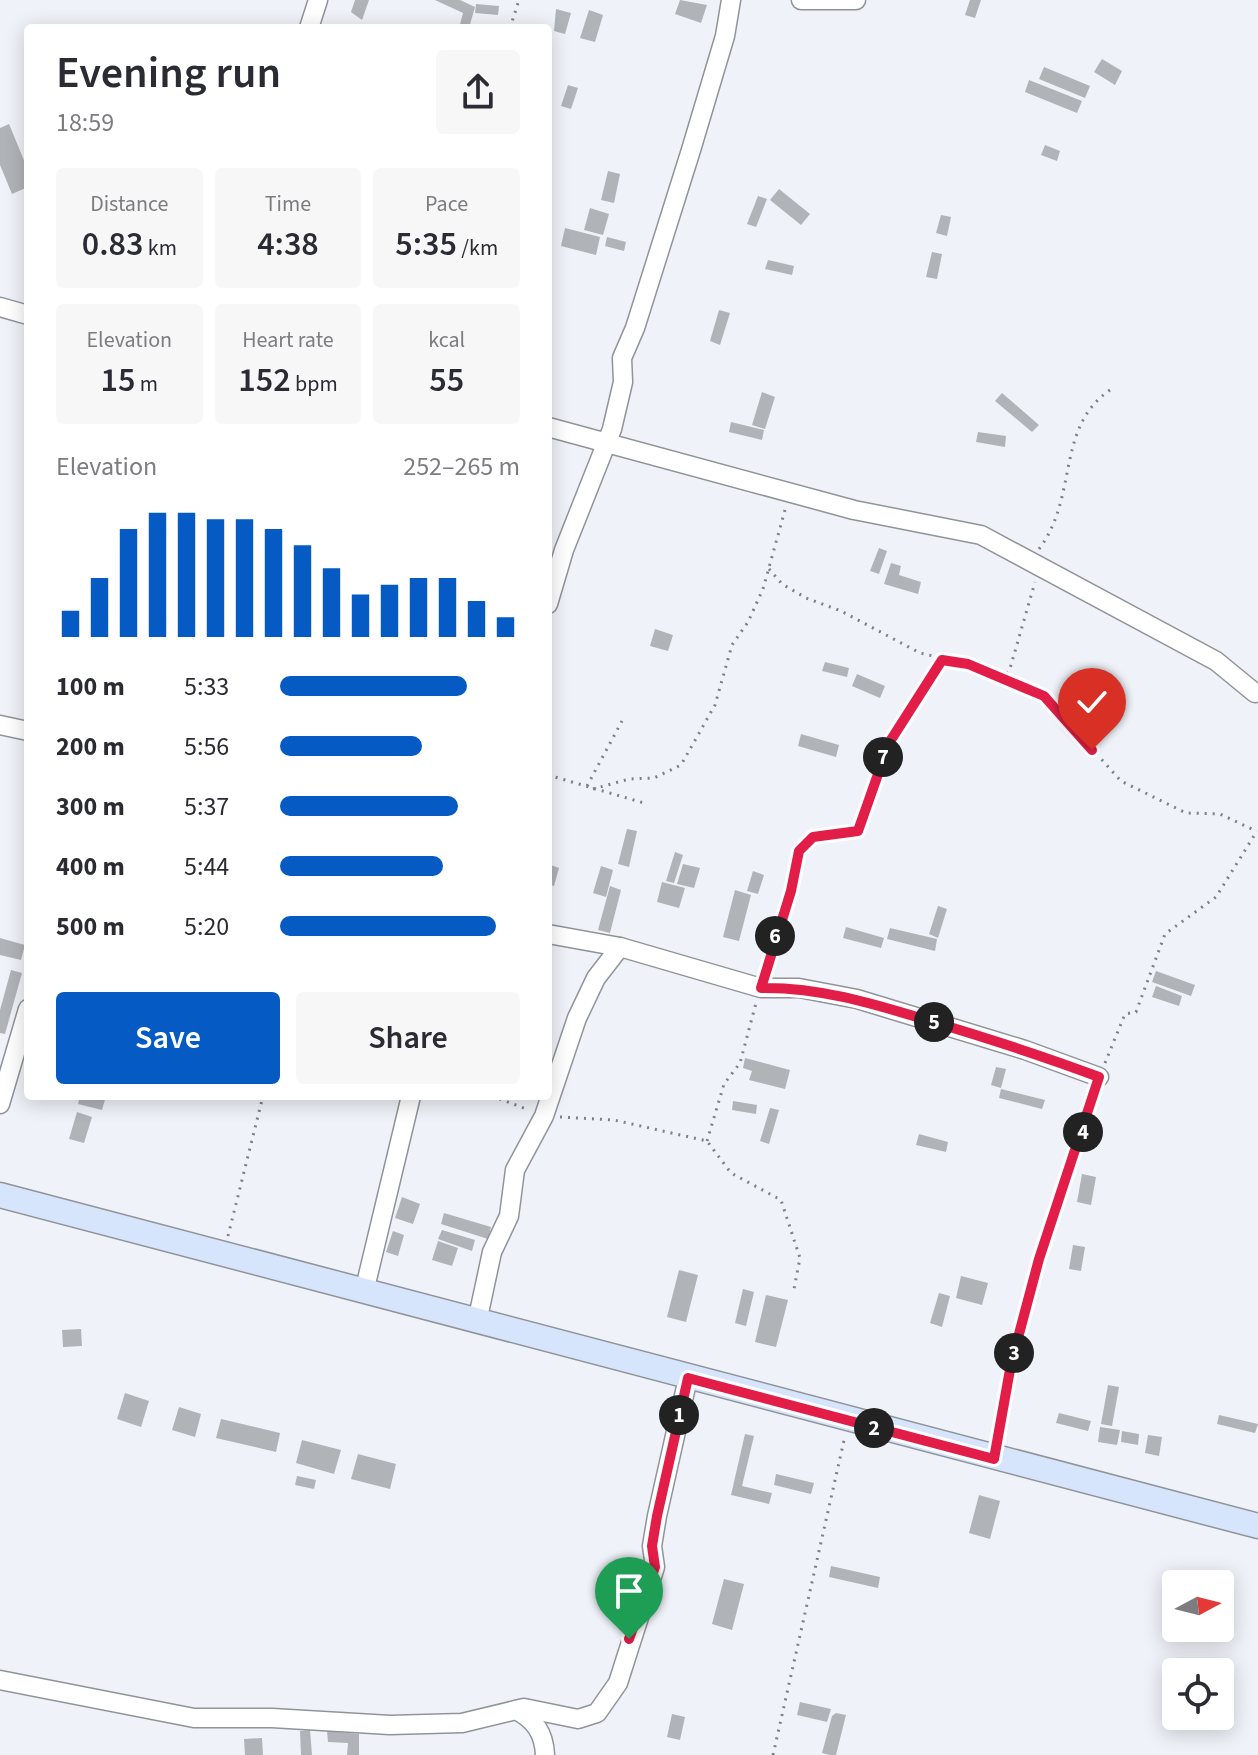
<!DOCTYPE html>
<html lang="en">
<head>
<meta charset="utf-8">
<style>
  :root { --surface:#fff; --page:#f7f7f7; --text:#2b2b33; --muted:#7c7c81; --accent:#055ac3 }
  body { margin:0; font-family:"Source Sans 3",sans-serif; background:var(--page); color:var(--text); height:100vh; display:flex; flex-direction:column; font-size:30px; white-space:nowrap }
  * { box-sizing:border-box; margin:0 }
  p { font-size:26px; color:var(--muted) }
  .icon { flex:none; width:44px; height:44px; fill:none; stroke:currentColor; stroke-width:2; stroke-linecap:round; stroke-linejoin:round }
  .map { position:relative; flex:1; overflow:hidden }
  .sheet { position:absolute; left:24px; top:24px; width:528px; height:1076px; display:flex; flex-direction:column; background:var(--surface); border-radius:8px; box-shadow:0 4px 20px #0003 }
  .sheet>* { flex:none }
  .needle { width:52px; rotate:83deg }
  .buttons { position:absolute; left:1162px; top:1570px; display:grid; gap:16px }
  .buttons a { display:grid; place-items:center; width:72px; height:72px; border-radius:8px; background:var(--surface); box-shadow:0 4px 20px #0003; font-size:40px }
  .pin { position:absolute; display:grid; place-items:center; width:68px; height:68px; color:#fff; margin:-82px -34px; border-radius:50% 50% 50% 0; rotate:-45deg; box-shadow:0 0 8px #0007 }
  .pin .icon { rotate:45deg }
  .km { position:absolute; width:40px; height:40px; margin:-20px; border-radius:50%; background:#222; color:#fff; font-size:22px; line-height:40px; text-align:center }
  .round { display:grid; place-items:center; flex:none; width:84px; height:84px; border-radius:8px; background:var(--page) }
  .head { display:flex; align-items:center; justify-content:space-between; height:136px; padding:0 32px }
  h1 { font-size:44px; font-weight:600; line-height:60px }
  .figures { display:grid; grid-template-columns:repeat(3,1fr); gap:12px; height:136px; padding:8px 32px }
  .figures div { display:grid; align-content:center; border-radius:8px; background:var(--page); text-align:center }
  .figures b { font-size:34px; font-weight:600 }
  .figures small { font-size:22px; font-weight:400 }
  .figures p { font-size:22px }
  .chart { height:224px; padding:16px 32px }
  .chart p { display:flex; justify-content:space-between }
  .chart svg { width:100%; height:144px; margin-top:8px; stroke:var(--accent); stroke-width:6 }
  .cta { display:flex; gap:16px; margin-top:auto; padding:16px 32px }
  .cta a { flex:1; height:92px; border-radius:8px; background:var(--accent); color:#fff; font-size:32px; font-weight:600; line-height:92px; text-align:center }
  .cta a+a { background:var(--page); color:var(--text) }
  ul { padding:0 32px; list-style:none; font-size:26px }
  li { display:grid; grid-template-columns:128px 96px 1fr; align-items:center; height:60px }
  li i { height:20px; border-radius:10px; background:var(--accent) }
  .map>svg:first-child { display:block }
  .building { fill:#b0b4b9 }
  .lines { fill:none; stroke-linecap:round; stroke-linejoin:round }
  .street-casing { stroke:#909499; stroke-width:21 }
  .secondary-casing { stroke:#909499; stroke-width:27 }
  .path { stroke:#7d8084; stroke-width:3; stroke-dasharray:2 6; stroke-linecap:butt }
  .street { stroke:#fff; stroke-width:18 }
  .secondary { stroke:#d6e5fb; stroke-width:24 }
  .route-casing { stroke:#fff; stroke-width:16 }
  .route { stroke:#e11d48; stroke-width:10 }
</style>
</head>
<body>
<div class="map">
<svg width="1258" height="1755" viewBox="0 0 1258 1755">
  <rect width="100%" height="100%" fill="#eff3f9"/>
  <!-- building -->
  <g class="building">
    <polygon points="355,0 369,0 362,20 351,12"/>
    <polygon points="435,0 460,0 475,7 469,28 459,28 463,13"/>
    <polygon points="680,0 707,5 701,23 675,14"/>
    <polygon points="970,0 981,0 975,18 965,15"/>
    <polygon points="476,4 499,6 498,15 475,13"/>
    <polygon points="556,9 571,13 565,34 554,31"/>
    <polygon points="589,10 603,15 595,42 580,38"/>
    <polygon points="1102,59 1122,71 1115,85 1094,72"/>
    <polygon points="1044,67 1090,86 1085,98 1039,79"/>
    <polygon points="1029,80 1082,101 1077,113 1025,92"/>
    <polygon points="568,85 578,88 571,109 561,106"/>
    <polygon points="9,124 28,170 28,187 12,194 0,165 0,128"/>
    <polygon points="1045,145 1060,151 1057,161 1041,155"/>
    <polygon points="608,171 620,174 614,203 601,200"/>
    <polygon points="779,189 810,214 801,225 770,200"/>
    <polygon points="758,196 767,199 756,227 747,224"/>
    <polygon points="590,208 609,214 603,235 584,230"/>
    <polygon points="941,215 951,217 947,236 936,233"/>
    <polygon points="565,228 600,237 596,255 561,246"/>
    <polygon points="607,237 626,242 624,251 605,246"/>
    <polygon points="932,252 942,254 937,279 926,277"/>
    <polygon points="768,260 794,266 792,275 765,269"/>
    <polygon points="719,310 730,313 720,345 710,341"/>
    <polygon points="762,392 775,397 765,429 752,425"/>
    <polygon points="1002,393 1039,425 1032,432 995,401"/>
    <polygon points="731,422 764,430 762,440 729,432"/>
    <polygon points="978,432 1006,436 1005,447 976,442"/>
    <polygon points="879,548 887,551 879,574 870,571"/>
    <polygon points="891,563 901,566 899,575 921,582 918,594 884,584"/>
    <polygon points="655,629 673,635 668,651 650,646"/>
    <polygon points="825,662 849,668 847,677 822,671"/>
    <polygon points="857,674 885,686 880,698 852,686"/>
    <polygon points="801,734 839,745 836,757 798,746"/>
    <polygon points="627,829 637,831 629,867 618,864"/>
    <polygon points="675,852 683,855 674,883 666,881"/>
    <polygon points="548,864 559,868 554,886 548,884"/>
    <polygon points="683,864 700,868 694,888 677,884"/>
    <polygon points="601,866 613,870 606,897 593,893"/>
    <polygon points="753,871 764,875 758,894 747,891"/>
    <polygon points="662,882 685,888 679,908 657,902"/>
    <polygon points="610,886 621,890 610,933 598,930"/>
    <polygon points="735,890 751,895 739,941 723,937"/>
    <polygon points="938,906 947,909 938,938 929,934"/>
    <polygon points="846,927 884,938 881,948 843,938"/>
    <polygon points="890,928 937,939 935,951 887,939"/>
    <polygon points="0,938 25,945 21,960 0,955"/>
    <polygon points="11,970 22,973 5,1034 0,1033 0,1010"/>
    <polygon points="1156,971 1195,985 1191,996 1152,982"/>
    <polygon points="1156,986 1182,996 1179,1006 1152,997"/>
    <polygon points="745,1058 790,1070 785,1089 749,1080 752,1071 743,1068"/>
    <polygon points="996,1067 1006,1069 1001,1088 991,1085"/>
    <polygon points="1001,1089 1045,1100 1042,1109 999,1098"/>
    <polygon points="80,1096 106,1096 102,1110 78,1104"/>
    <polygon points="733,1101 757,1105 756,1114 732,1110"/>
    <polygon points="770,1108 779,1110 769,1144 760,1141"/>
    <polygon points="77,1112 92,1117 84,1143 69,1139"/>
    <polygon points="919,1134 948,1142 946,1152 916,1145"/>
    <polygon points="1082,1174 1096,1177 1091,1205 1077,1202"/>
    <polygon points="402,1197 420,1204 413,1224 395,1218"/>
    <polygon points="444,1213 491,1227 488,1239 441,1224"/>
    <polygon points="442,1230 475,1240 472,1251 438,1239"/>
    <polygon points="393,1231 404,1235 398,1256 386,1252"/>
    <polygon points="438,1241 458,1248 452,1266 432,1260"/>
    <polygon points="1073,1245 1085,1247 1081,1271 1069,1269"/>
    <polygon points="679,1270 698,1275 686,1322 667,1317"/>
    <polygon points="961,1276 988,1283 982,1305 956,1298"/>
    <polygon points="743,1289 754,1292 746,1326 735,1323"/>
    <polygon points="939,1293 950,1296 942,1327 930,1323"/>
    <polygon points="766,1295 788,1300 776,1347 755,1342"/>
    <polygon points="81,1329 82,1346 63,1347 62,1330"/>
    <polygon points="1108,1385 1119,1387 1112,1426 1101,1424"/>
    <polygon points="125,1393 149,1401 141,1427 117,1419"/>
    <polygon points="179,1407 201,1414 195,1437 172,1430"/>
    <polygon points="1059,1413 1091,1421 1088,1431 1056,1423"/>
    <polygon points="1219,1415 1258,1424 1255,1433 1217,1424"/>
    <polygon points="221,1419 280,1433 276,1452 216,1438"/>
    <polygon points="1100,1427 1120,1430 1117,1445 1098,1442"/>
    <polygon points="1122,1431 1139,1434 1138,1445 1121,1442"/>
    <polygon points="745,1434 754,1436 742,1486 772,1493 769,1504 731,1495"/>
    <polygon points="1148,1435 1162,1437 1159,1456 1145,1453"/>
    <polygon points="302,1440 341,1450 334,1474 296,1463"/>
    <polygon points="358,1454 396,1464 390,1489 351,1479"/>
    <polygon points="776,1474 814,1483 811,1494 774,1485"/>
    <polygon points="297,1476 316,1480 314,1489 295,1485"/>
    <polygon points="979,1495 1000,1501 990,1539 969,1533"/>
    <polygon points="831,1566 880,1577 878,1588 829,1577"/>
    <polygon points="724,1579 744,1584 732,1630 712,1624"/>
    <polygon points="800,1702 831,1709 827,1722 797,1715"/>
    <polygon points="836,1713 846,1715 836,1755 830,1755 822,1753 832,1716"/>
    <polygon points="672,1714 685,1717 680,1740 667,1737"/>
    <polygon points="310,1730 312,1755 301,1755 300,1731"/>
    <polygon points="327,1731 359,1734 359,1755 347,1755 348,1743 328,1742"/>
    <polygon points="262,1738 263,1755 245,1755 244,1739"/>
  </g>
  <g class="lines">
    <!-- street casing -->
    <g class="street-casing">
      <g id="street">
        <polyline points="801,0 856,0"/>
        <polyline points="309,28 318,0"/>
        <polyline points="0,307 28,315"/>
        <polyline points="548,427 854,510 981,535 1216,661 1255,693"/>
        <polyline points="548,604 564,550 612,429 623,382 622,358 635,328 691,150 725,36 731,0"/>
        <polyline points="0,725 28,731"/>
        <polyline points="548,934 620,947 761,988 799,988 857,999 1025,1050 1099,1077"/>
        <polyline points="0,1104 28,1009"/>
        <polyline points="364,1292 411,1096"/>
        <polyline points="477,1322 492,1252 509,1216 515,1170 544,1116 577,1018 596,978 620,947"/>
        <polyline points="0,1680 194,1718 272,1718 390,1725 462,1723 524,1708 578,1719 597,1713 618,1683 655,1567 652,1546 657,1516 688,1378"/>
        <path d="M516,1710C535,1720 544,1733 545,1755"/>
      </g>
    </g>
    <!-- secondary casing -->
    <g class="secondary-casing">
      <polyline id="secondary" points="0,1195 1258,1526"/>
    </g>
    <!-- path -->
    <g class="path">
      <polyline points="510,28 519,0"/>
      <path d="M1039,549C1079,496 1055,428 1110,390"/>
      <polyline points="769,569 782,584 806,598 841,611 920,653 968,664 1044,696 1121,781 1186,813 1220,814 1256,831"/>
      <polyline points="1001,679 1009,672 1035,582"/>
      <polyline points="548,775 644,803"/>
      <polyline points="587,786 622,721"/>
      <polyline points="593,789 629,779 654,778 681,765 715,705 732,645 748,622 763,589 785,510"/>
      <polyline points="765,973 791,891 799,851 813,837 858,831 889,743 942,660"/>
      <polyline points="1105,1063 1125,1014 1136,1012 1165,934 1216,897 1257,831"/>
      <polyline points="492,1096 529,1110"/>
      <polyline points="560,1117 614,1120 707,1141 731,1173 781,1200 800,1258 794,1289"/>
      <polyline points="707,1141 724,1084 740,1063 756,1003"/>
      <polyline points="228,1236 263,1096"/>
      <polyline points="997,1439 1011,1364 1039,1259 1095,1093"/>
      <polyline points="773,1755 845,1436"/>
    </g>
    <!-- street -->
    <use href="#street" class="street"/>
    <!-- secondary -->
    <use href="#secondary" class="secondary"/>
  </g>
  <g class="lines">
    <!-- route casing -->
    <g class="route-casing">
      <path id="route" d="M629,1639L655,1567L652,1546L657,1516L688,1378L994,1459L1011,1364L1039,1259L1099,1077C1043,1056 987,1038 930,1021C874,1004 820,987 761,988L791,891L799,851L813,837L858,831L889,743L942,660L968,664L1044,696L1092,750"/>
    </g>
    <!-- route -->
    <use href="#route" class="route"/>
  </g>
</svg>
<div class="buttons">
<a><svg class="needle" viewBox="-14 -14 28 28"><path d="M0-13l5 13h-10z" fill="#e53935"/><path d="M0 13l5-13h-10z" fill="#7c7c81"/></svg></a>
<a><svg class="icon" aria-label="locate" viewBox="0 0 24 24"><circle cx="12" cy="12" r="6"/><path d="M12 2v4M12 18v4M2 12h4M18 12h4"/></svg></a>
</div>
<div class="pin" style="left:629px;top:1639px;background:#1e9e55"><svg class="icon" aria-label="arrive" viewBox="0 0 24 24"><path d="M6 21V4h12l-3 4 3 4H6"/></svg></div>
<div class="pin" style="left:1092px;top:750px;background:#d93025"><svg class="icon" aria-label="check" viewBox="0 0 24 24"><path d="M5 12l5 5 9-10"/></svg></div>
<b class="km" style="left:679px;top:1415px">1</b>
<b class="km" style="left:874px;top:1428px">2</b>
<b class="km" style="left:1014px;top:1353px">3</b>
<b class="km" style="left:1083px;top:1132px">4</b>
<b class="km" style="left:934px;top:1022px">5</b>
<b class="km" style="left:775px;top:936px">6</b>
<b class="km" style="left:883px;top:757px">7</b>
<section class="sheet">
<div class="head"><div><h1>Evening run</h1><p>18:59</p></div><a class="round"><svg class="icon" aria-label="share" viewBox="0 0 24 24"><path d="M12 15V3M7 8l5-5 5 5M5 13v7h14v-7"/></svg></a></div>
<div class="figures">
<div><p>Distance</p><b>0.83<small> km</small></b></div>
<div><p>Time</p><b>4:38</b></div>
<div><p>Pace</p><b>5:35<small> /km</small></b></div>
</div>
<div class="figures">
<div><p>Elevation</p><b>15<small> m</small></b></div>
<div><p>Heart rate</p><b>152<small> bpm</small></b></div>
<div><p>kcal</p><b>55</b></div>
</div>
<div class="chart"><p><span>Elevation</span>252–265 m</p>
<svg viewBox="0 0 160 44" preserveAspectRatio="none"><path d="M5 44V36M15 44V26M25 44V11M35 44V6M45 44V6M55 44V8M65 44V8M75 44V11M85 44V16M95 44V23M105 44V31M115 44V28M125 44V26M135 44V26M145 44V33M155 44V38"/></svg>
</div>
<ul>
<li><b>100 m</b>5:33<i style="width:78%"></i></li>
<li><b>200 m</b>5:56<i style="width:59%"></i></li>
<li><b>300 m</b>5:37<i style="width:74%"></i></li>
<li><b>400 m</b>5:44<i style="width:68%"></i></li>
<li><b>500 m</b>5:20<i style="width:90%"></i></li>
</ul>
<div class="cta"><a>Save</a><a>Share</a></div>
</section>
</div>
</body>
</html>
